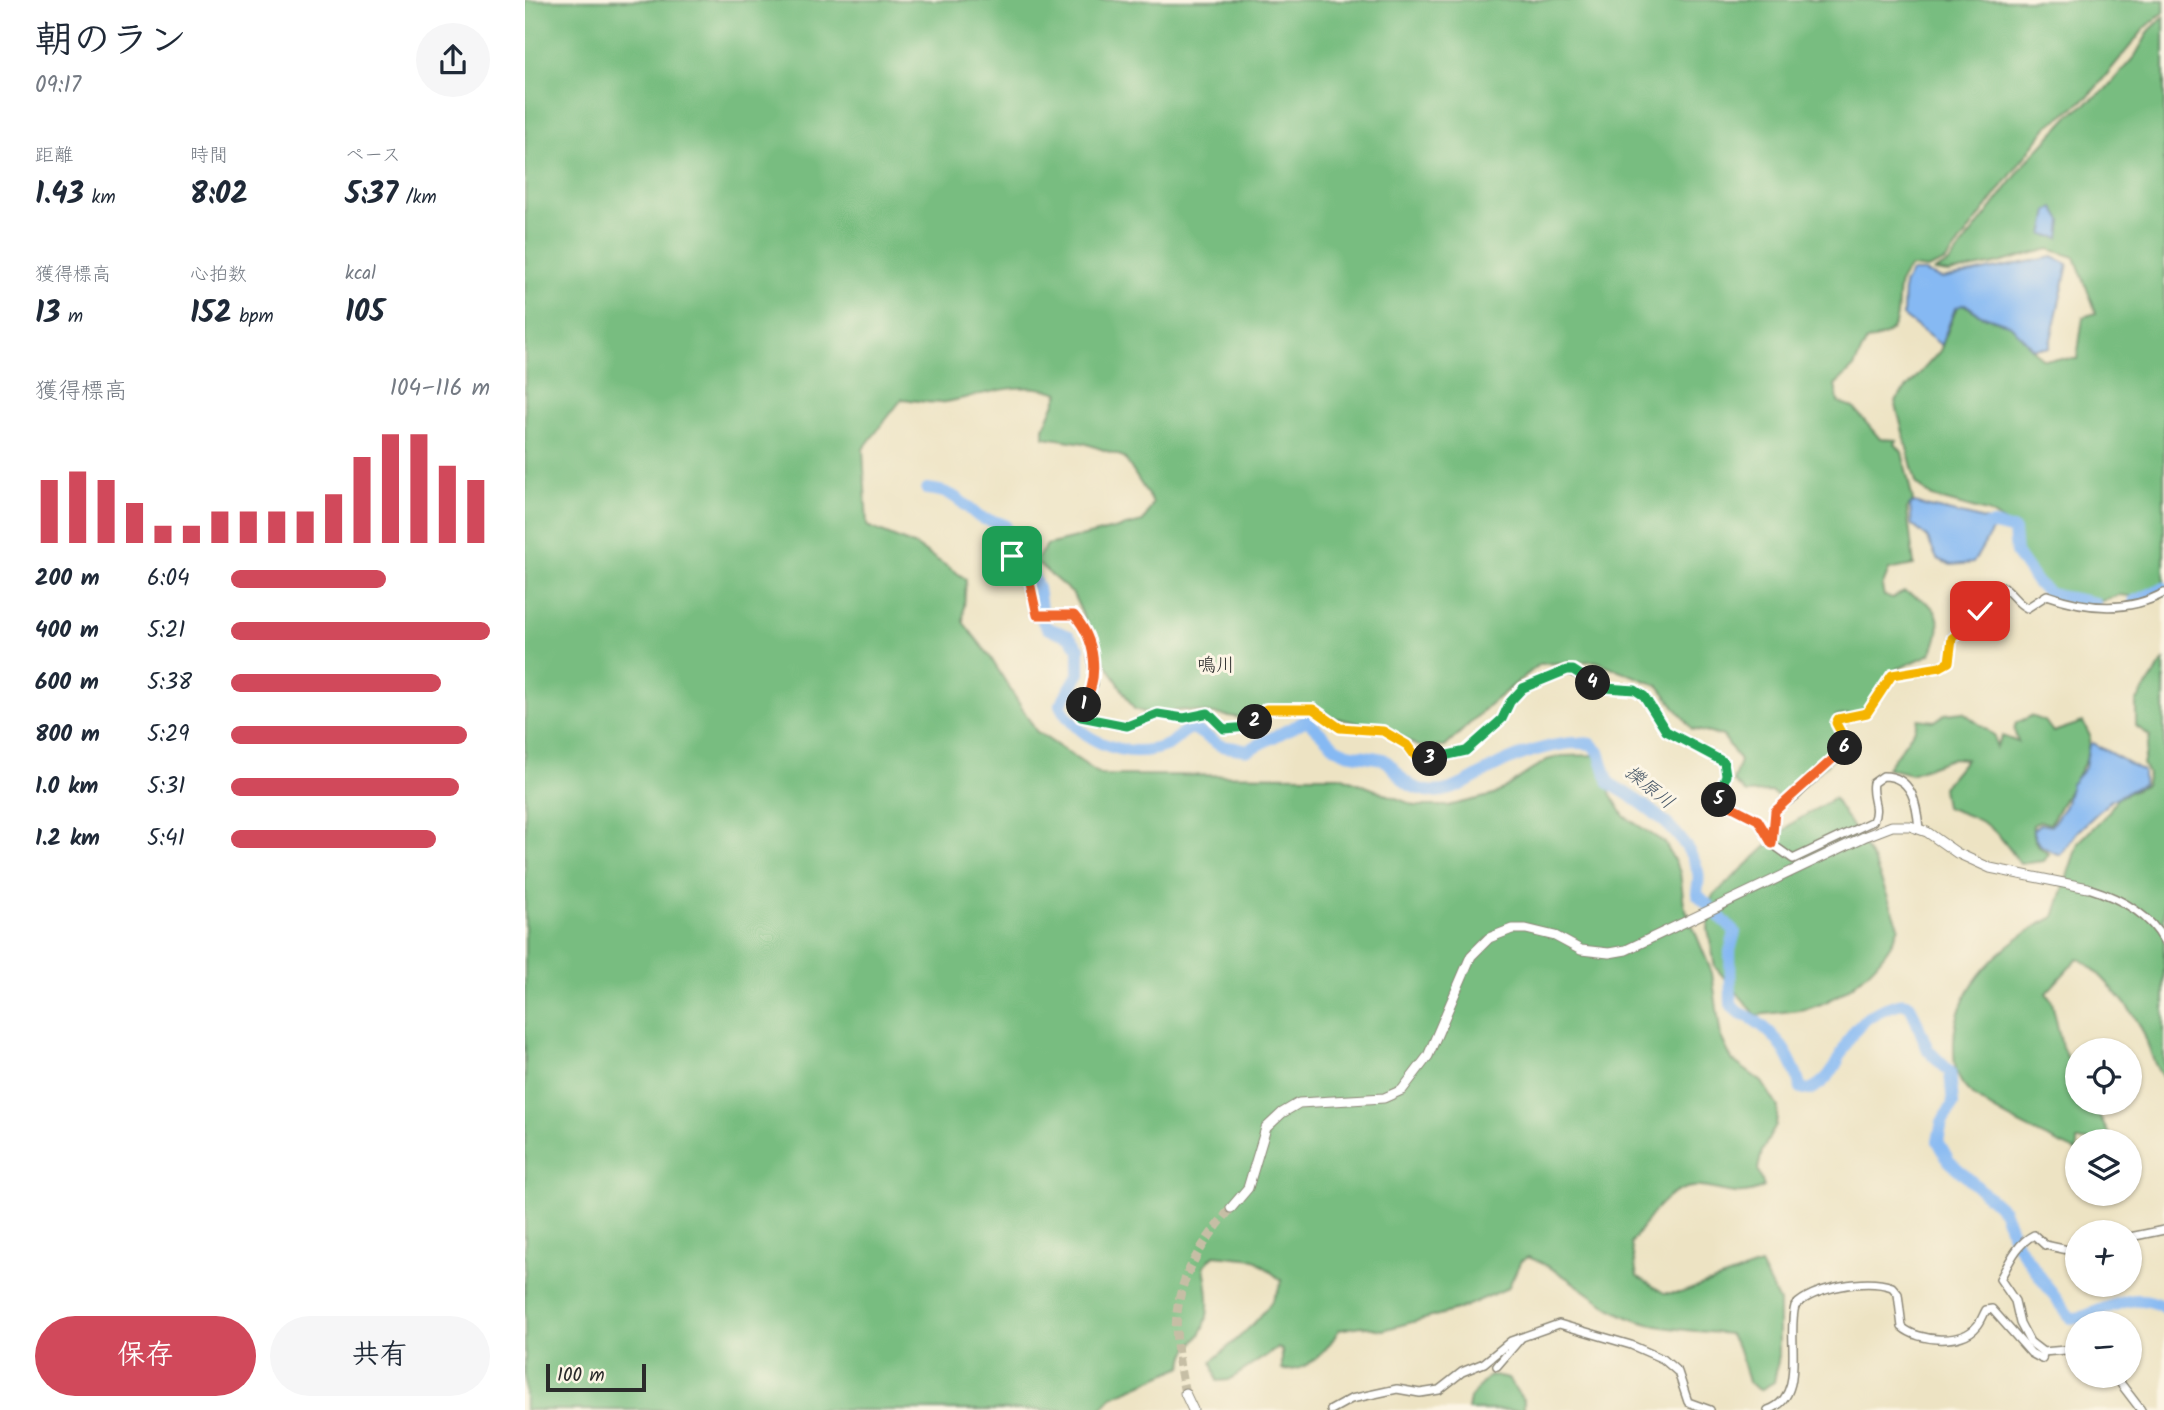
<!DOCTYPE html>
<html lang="ja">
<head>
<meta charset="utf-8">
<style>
  :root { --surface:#fff; --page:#f6f6f7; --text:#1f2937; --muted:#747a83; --accent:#d1495b }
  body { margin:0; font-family:Kalam,"Klee One",sans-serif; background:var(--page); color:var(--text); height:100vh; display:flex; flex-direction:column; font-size:26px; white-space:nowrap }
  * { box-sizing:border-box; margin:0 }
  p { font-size:23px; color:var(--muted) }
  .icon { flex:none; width:38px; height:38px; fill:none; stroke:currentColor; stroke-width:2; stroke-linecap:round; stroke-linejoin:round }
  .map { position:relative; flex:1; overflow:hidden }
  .sheet { display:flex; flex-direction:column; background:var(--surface); width:525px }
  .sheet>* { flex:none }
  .tools { position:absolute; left:1540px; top:1038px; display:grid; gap:14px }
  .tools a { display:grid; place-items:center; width:77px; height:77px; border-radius:50%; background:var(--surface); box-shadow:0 2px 5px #0004; font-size:35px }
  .scale { position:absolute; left:21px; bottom:18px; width:100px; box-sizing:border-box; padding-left:7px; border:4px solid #2b2b2b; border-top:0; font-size:19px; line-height:24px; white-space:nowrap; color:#2b2b2b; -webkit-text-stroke:5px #fcf5e5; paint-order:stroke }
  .pin { position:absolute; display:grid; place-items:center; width:60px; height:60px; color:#fff; margin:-30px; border-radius:14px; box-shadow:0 4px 10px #0006 }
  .km { position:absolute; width:35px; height:35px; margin:-18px; border-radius:50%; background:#222; color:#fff; font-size:19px; line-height:35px; text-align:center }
  .round { display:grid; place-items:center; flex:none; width:74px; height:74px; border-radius:37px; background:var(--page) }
  .head { display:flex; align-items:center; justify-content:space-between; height:119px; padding:0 35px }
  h1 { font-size:38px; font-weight:700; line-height:52px }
  .metrics { display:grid; grid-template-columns:repeat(3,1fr); gap:10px; height:119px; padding:7px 35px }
  .metrics div { display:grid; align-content:center }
  .metrics b { font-size:30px; font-weight:700 }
  .metrics small { font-size:19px; font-weight:400 }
  .metrics p { font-size:19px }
  .chart { height:196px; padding:14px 35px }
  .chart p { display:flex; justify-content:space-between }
  .chart svg { width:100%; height:126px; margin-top:7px; stroke:var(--accent); stroke-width:6 }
  .primary-button { display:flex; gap:14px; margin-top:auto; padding:14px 35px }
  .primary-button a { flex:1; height:80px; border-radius:42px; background:var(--accent); color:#fff; font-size:28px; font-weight:700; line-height:80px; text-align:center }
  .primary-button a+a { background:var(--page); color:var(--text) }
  ul { padding:0 35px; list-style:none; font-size:23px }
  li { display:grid; grid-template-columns:112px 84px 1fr; align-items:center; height:52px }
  li i { height:18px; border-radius:9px; background:var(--accent) }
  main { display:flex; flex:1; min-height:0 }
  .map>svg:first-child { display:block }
  .forest { fill:#78bd80; stroke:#527456; stroke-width:2 }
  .water { fill:#86b9f3; stroke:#58728f; stroke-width:2 }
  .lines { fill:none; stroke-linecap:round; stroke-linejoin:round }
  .river { stroke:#86b9f3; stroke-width:12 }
  .tertiary-tunnel { stroke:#c6bea5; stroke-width:9; stroke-dasharray:9 4.5; stroke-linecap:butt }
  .minor-casing { stroke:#8c8777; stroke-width:10 }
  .tertiary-casing { stroke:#8c8777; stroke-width:11 }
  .minor { stroke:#fff; stroke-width:7 }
  .tertiary { stroke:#fff; stroke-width:9 }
  .split-1-casing { stroke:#fff; stroke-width:14 }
  .split-2-casing { stroke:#fff; stroke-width:14 }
  .split-3-casing { stroke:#fff; stroke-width:14 }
  .split-4-casing { stroke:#fff; stroke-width:14 }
  .split-5-casing { stroke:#fff; stroke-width:14 }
  .split-6-casing { stroke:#fff; stroke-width:14 }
  .split-7-casing { stroke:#fff; stroke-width:14 }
  .split-1 { stroke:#f0652b; stroke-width:9 }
  .split-2 { stroke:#22a559; stroke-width:9 }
  .split-3 { stroke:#f5b400; stroke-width:9 }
  .split-4 { stroke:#22a559; stroke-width:9 }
  .split-5 { stroke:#22a559; stroke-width:9 }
  .split-6 { stroke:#f0652b; stroke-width:9 }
  .split-7 { stroke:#f5b400; stroke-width:9 }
  .labels { text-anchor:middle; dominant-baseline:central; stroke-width:6; stroke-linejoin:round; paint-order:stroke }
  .neighbourhood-label { font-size:19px; fill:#2b2b2b; stroke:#fcf5e5 }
  .water-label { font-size:19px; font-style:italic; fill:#465667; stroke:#fcf5e5 }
</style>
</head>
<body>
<main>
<section class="sheet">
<div class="head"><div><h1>朝のラン</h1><p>09:17</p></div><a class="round"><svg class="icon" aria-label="share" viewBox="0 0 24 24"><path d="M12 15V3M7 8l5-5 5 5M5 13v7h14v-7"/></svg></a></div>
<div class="metrics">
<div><p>距離</p><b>1.43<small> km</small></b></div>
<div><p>時間</p><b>8:02</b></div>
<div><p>ペース</p><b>5:37<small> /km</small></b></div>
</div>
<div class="metrics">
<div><p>獲得標高</p><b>13<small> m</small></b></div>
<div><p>心拍数</p><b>152<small> bpm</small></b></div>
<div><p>kcal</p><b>105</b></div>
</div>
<div class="chart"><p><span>獲得標高</span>104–116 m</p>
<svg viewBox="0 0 160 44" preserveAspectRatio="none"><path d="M5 44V22M15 44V19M25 44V22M35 44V30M45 44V38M55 44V38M65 44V33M75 44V33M85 44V33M95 44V33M105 44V27M115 44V14M125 44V6M135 44V6M145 44V17M155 44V22"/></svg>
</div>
<ul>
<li><b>200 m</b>6:04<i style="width:60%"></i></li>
<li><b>400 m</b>5:21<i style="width:100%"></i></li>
<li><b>600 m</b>5:38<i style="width:81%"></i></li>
<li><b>800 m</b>5:29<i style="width:91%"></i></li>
<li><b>1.0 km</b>5:31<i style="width:88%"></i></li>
<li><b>1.2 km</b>5:41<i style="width:79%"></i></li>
</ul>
<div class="primary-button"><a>保存</a><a>共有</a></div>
</section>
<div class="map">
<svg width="1639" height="1410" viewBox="0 0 1639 1410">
  <rect width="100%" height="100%" fill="#fcf5e5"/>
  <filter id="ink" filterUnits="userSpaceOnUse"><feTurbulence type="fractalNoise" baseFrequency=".0143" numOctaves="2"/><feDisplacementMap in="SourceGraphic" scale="14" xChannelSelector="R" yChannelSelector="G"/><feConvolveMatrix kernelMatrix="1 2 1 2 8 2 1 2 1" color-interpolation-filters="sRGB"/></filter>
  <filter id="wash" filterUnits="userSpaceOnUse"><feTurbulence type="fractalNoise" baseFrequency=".00686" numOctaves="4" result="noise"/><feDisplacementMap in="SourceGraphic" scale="28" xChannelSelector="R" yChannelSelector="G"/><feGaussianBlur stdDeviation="1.57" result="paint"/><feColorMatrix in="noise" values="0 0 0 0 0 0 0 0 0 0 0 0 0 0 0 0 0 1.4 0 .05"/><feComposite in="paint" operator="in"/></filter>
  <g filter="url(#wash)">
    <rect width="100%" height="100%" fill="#ede3c3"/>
    <!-- forest -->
    <g class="forest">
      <path d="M0,0H1639V12L1620,28L1564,96L1523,126L1421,261L1402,269L1386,267C1357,287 1394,335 1342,340L1329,367L1310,385L1313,402L1328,407L1355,439L1372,440L1370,444L1377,452L1388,501L1382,509L1389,565L1364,570L1357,587L1359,596L1367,598L1379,592C1416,604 1421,620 1406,654L1368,671L1343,708L1335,713L1311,716L1308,724L1319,742L1318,749L1278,786L1257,800L1247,792L1221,793L1208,781L1215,761L1198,736L1167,729L1134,686L1071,661L1015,664L964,705L920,747L892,746L863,730L759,706L718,718L659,710L625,714L609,709L579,660L548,594L510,561L522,545L618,522L628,503L599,457L559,443L519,437V428L534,393C494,379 460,395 421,402C407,405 391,400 377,399L338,449L342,526L391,546L441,579L438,622L464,655L511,731L576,775L815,776L891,806H923L969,795L1022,760L1036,756L1076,755L1084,773L1085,793L1099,816L1140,843L1155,872L1159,905L1187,973L1196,1037L1207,1060L1237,1082L1253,1107L1251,1125L1237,1151L1233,1169L1239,1187C1212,1200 1201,1189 1175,1187C1143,1184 1121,1221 1106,1244L1112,1276L1139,1293H1155L1235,1265L1254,1302V1356L1249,1382L1235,1390L1223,1382L1214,1350L1204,1334C1167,1330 1125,1330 1092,1312C1061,1294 1037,1270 1003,1257L996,1261L983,1288L932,1310L858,1330L836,1326L814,1330C802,1351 782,1373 757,1370V1350L753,1348L704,1380L692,1381L687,1361C713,1338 745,1314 757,1281L730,1259L689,1255L679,1266C682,1287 688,1313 676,1333C667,1349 660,1345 658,1366L587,1397L576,1410H0Z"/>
      <polygon points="1639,17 1639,585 1614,597 1594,595 1574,602 1526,591 1516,584 1494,554 1492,531 1465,513 1407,497 1391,483 1370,401 1415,351 1432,307 1438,304 1457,316 1486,325 1517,359 1552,359 1558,317 1571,313 1550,257 1524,249 1470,264 1423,273 1409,271 1424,263 1503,160 1545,115 1580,90 1610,56 1625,30"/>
      <path d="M1639,660V1079C1627,1064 1625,1047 1617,1030C1609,1011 1571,967 1553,958L1521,993L1527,1002L1537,1047L1552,1076V1102L1567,1103L1585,1136L1583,1141H1552V1152C1524,1138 1448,1107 1435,1080C1429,1070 1429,1056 1429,1044C1429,985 1480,941 1529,917L1553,843L1583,813L1592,798L1620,785L1623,774L1618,764L1625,736L1611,726V702Z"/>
      <path d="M1438,712L1470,736L1471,747L1477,736L1493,742L1489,730L1491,723L1506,716L1520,721L1528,732L1558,722L1565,736L1561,760L1525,824L1515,821L1508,825C1506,840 1512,846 1524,854L1519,861L1495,864C1470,826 1463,822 1420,807L1417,788L1441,759L1428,758L1386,774L1362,768L1390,729L1393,719L1410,721L1420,714Z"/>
      <path d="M1309,798L1349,862L1374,926C1363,961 1317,1001 1280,1009C1264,1012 1247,1013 1231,1015L1190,967L1183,929L1187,897L1266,824Z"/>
      <polygon points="964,1375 983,1379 999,1401 999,1410 943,1410 945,1398"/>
    </g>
    <!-- water -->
    <g class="water">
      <polygon points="1529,208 1537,221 1535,238 1518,235 1523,211"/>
      <polygon points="1528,257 1543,264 1524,348 1507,348 1486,325 1456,315 1440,304 1430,308 1416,345 1378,316 1379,285 1386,272 1399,272 1417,279"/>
      <path d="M1389,503C1416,511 1445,514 1471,524L1448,563L1426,565L1412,559L1402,537L1387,525L1385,505Z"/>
      <path d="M1567,743L1618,771V784L1586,800L1552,832L1535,855C1523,850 1509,845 1508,830L1515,824L1526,826L1540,806L1546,784L1560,768L1564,745Z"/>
    </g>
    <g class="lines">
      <!-- river -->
      <g class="river">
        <path d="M402,489C429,491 435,501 454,517C460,521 473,521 480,525L488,548L507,573L513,588L518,622L522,628L544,636L554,648V673L535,705C552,741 603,761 640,746C652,742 655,730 668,728L696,746L723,750L782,720L811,748L822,753L858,759C873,768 874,783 894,789C923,799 945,779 969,767C993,754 1038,739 1066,744L1074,752L1084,783C1119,803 1162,832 1173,872C1175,879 1172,887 1172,894L1210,932L1205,951L1206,1004C1211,1014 1220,1014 1229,1020C1255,1037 1267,1059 1276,1088L1284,1090C1325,1073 1308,1026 1364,1007C1372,1004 1377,1002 1385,1005L1403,1050L1425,1072L1428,1104L1417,1122L1413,1141L1424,1161L1478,1210L1491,1243L1542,1314L1546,1318H1555C1581,1309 1613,1289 1639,1308"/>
        <polyline points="1456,527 1469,525 1489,530 1491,553 1512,583 1525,594 1570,603"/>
        <polyline points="1609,601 1639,588"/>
      </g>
    </g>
  </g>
  <g filter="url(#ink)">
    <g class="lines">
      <!-- tertiary-tunnel -->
      <path class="tertiary-tunnel" d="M660,1393C641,1308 652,1274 706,1208"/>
      <!-- minor casing -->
      <g class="minor-casing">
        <g id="minor">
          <path d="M464,535L471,538L503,573L512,616H549L565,640L569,684L554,714L556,717L602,726L633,714L659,718L683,713L699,729L723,727L741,709L791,710L815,728L858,731L882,745L891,758L898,761L941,751L977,719L985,702L998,688L1042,670L1081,688L1110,690L1119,696L1141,731L1199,762L1201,775L1193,798L1196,803L1211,808L1232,820L1247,844L1268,859L1348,821C1355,807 1345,797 1348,783L1358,776C1388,776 1392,805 1394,829"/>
          <path d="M1247,844L1250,811L1272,795L1321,747L1311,723L1313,719L1342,713L1366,675L1415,667L1424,662L1427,637L1450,621L1461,587C1482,578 1486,601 1502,608L1522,595C1561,609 1602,613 1639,593"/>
          <path d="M1563,888C1592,897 1624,913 1639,941"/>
          <polyline points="1605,1237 1639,1230"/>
          <polyline points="1518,1352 1552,1349"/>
          <path d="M1517,1359L1518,1352L1505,1342L1495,1323L1490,1301L1475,1279C1484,1263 1492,1243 1509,1235L1520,1245L1552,1252"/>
          <polyline points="972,1366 996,1338"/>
          <polyline points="1590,1376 1616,1410"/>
          <polyline points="806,1410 826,1399 872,1389 895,1393 914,1390 937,1372 959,1363 986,1341 1034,1324 1106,1345 1138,1359 1153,1372 1163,1402 1185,1410"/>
          <path d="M1243,1410C1283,1397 1261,1337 1270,1306C1289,1287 1342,1278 1367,1287L1373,1294L1377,1327C1394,1342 1437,1345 1452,1326C1456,1322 1458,1315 1461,1310L1467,1309L1506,1353L1517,1359"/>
        </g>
      </g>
      <!-- tertiary casing -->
      <g class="tertiary-casing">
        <g id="tertiary">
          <polyline points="706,1208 723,1188 741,1128 757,1113 774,1103 859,1098 877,1090 903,1056 946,956 964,938 987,929 1001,929 1030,936 1056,950 1084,953 1101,950 1341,836 1367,826 1385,826 1402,832 1432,853 1465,868 1563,888"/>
          <polyline points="660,1393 668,1410"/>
        </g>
      </g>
      <!-- minor -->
      <use href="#minor" class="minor"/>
      <!-- tertiary -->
      <use href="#tertiary" class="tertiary"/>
    </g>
  </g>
  <g class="lines" filter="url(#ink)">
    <!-- split-1 casing -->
    <g class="split-1-casing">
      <path id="split-1" d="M487,556L503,573L512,615H549C571,640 575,676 559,705"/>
    </g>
    <!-- split-2 casing -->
    <g class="split-2-casing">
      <polyline id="split-2" points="559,705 554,714 556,717 602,726 633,714 659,718 683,713 699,729 723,727 730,722"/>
    </g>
    <!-- split-3 casing -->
    <g class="split-3-casing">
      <polyline id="split-3" points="730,722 741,709 788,709 815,728 858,731 882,745 893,760 905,759"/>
    </g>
    <!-- split-4 casing -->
    <g class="split-4-casing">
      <polyline id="split-4" points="905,759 941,751 977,719 985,702 998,688 1042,670 1048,670 1068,683"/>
    </g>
    <!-- split-5 casing -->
    <g class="split-5-casing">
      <polyline id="split-5" points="1068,683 1081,688 1110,690 1119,696 1141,731 1199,762 1201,775 1194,800"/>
    </g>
    <!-- split-6 casing -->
    <g class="split-6-casing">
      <polyline id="split-6" points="1194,800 1233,820 1247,844 1250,811 1320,748"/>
    </g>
    <!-- split-7 casing -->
    <g class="split-7-casing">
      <polyline id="split-7" points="1320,748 1321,742 1311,723 1313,719 1342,713 1367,675 1415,667 1424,662 1427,638 1450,621 1455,611"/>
    </g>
    <!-- split-1 -->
    <use href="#split-1" class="split-1"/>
    <!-- split-2 -->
    <use href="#split-2" class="split-2"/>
    <!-- split-3 -->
    <use href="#split-3" class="split-3"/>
    <!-- split-4 -->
    <use href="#split-4" class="split-4"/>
    <!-- split-5 -->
    <use href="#split-5" class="split-5"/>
    <!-- split-6 -->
    <use href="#split-6" class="split-6"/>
    <!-- split-7 -->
    <use href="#split-7" class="split-7"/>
  </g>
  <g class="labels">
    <!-- neighbourhood labels -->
    <g class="neighbourhood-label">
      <text x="691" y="666">鳴川</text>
    </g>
    <!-- water labels -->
    <g class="water-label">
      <text transform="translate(1124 788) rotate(39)">擽原川</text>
    </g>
  </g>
</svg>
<div class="tools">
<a><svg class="icon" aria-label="locate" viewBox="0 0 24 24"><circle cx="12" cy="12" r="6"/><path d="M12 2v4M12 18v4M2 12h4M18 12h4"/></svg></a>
<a><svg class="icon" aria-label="layers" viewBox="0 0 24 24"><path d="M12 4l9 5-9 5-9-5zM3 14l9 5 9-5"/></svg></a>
<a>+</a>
<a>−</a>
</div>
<div class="scale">100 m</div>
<div class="pin" style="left:487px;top:556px;background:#1e9e55"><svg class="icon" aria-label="arrive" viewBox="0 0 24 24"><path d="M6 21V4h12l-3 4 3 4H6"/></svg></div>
<div class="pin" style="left:1455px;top:611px;background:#d93025"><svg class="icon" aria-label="check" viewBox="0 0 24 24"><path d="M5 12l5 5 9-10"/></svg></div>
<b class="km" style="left:559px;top:705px">1</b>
<b class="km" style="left:730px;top:722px">2</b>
<b class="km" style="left:905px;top:759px">3</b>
<b class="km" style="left:1068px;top:683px">4</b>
<b class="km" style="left:1194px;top:800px">5</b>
<b class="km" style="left:1320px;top:748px">6</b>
</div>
</main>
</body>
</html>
